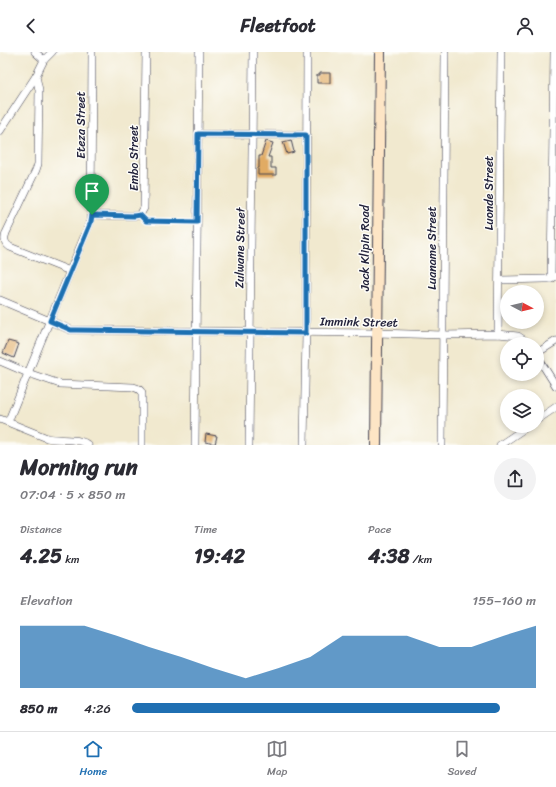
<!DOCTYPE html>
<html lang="en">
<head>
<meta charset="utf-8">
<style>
  :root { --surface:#fff; --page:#f2f2f3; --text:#2b2b33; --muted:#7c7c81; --line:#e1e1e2; --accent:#1f6fb2 }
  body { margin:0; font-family:Sriracha,sans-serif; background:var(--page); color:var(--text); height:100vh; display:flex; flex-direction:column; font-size:15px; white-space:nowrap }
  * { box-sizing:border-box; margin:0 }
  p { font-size:13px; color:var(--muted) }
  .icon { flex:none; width:22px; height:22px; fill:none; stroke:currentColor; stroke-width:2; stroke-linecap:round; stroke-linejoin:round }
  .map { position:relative; height:393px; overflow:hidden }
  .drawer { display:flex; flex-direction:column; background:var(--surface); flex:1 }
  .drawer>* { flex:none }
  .needle { width:26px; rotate:97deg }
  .controls { position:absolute; left:500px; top:233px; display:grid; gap:8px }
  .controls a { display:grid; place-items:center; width:44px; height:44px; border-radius:50%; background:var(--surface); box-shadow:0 2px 6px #0003; font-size:20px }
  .pin { position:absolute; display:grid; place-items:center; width:34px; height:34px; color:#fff; margin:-41px -17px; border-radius:50% 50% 50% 0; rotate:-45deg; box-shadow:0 0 4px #0007 }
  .pin .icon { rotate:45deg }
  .round { display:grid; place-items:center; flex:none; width:42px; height:42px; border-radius:21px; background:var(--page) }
  .head { display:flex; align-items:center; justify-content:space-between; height:68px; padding:0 20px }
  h1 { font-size:22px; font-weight:800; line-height:30px }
  .figures { display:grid; grid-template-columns:repeat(3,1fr); gap:6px; height:68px; padding:4px 20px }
  .figures div { display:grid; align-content:center }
  .figures b { font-size:20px; font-weight:800 }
  .figures small { font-size:11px; font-weight:400 }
  .figures p { font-size:11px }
  .chart { height:112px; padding:8px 20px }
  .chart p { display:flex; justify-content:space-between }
  .chart svg { width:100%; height:72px; margin-top:4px; fill:var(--accent); opacity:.7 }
  ul { padding:0 20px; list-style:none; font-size:13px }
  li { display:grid; grid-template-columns:64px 48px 1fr; align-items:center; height:30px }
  li i { height:10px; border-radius:5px; background:var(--accent) }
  header { display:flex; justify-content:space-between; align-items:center; height:52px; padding:0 20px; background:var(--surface); font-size:18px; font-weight:800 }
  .tab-bar { display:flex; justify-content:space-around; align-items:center; height:56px; border-top:1px solid var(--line); background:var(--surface); font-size:11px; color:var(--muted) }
  .tab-bar a { display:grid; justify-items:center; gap:2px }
  .tab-bar .selected { color:var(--accent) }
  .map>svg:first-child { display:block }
  .building { fill:#e1ab64 }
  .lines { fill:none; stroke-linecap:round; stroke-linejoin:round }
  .street-casing { stroke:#414051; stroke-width:8 }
  .secondary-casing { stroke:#414051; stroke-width:12 }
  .path { stroke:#414051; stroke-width:1; stroke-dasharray:3 3; stroke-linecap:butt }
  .street { stroke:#fff; stroke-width:7 }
  .secondary { stroke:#fde5c5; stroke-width:10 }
  .route-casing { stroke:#fff; stroke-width:8 }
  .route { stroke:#1f6fb2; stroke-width:5 }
  .labels { text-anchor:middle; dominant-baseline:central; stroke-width:3; stroke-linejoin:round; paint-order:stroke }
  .street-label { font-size:12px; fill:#22223b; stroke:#fdfcf7 }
</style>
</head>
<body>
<header><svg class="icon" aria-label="back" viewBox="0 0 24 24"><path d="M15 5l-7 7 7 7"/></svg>Fleetfoot<svg class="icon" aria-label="person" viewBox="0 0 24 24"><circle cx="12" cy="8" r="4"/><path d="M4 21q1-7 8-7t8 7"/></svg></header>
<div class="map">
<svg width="556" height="393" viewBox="0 0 556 393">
  <rect width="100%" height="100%" fill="#fdfcf7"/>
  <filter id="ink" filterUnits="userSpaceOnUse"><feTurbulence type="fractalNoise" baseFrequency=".025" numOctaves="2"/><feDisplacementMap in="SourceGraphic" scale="8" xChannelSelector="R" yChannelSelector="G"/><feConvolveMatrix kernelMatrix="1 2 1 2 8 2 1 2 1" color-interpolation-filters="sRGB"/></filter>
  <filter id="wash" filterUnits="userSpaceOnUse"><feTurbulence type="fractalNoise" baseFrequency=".012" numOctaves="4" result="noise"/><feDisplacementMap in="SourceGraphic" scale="16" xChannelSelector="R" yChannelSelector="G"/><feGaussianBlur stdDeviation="0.9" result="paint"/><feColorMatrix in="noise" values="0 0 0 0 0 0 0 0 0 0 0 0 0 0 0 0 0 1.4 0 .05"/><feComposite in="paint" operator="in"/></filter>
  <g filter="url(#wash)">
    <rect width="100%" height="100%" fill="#f1e9cf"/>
    <g id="blocks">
      <!-- building -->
      <g class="building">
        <polygon points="320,21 330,21 330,31 317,31 317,23 320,23"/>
        <polygon points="291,88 294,100 287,102 283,90"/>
        <polygon points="266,89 273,91 268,105 271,105 271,116 276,116 276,123 258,123 258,116 259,116 259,104 261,104"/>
        <polygon points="8,289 19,292 14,306 3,301"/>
        <polygon points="206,382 217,384 215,392 205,390"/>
      </g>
    </g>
  </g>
  <g filter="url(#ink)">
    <use href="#blocks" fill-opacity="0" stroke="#414051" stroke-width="1"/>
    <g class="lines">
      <!-- street casing -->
      <g class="street-casing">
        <g id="street">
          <polyline points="35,0 44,8"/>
          <path d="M36,24L39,38L38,112L36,118L6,181C4,187 4,191 10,195L70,219"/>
          <polyline points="0,79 36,24 44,8 52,0"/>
          <polyline points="198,82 307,83"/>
          <polyline points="92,163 135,164 140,163 144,156 146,0"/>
          <polyline points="551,227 554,0"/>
          <polyline points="499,228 544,227 551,227 556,224"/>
          <polyline points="0,248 71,278 76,278 377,281 443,283 498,282 518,284 524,288 528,292"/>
          <polyline points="498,282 501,0"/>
          <polyline points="537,301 556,289"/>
          <polyline points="537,304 556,334"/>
          <path d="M0,309L28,321L60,332L133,335C137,336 141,337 142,342V393"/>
          <path d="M0,367L47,386C58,389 80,385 88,393"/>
          <polyline points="537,368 556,355"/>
          <polyline points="8,370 91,168 92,0"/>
          <polyline points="195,393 199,0"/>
          <polyline points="249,393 253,0"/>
          <polyline points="304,393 306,281 307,0"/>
          <polyline points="442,393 445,0"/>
          <polyline points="500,393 528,374"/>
        </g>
      </g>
      <!-- secondary casing -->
      <g class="secondary-casing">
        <polyline id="secondary" points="376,393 380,0"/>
      </g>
      <!-- path -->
      <polyline class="path" points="145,167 146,169 191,170"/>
      <!-- street -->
      <use href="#street" class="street"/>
      <!-- secondary -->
      <use href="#secondary" class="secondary"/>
    </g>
  </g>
  <g class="lines" filter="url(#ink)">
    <!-- route casing -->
    <g class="route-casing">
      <polygon id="route" points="198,82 306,83 306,281 76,278 71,278 50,269 91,170 92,163 134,164 140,163 146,169 197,170"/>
    </g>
    <!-- route -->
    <use href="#route" class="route"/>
  </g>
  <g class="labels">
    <!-- street labels -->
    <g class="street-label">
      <text transform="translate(81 73) rotate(-90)">Eteza Street</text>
      <text transform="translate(134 106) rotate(-90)">Embo Street</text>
      <text transform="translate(489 141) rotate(-90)">Luonde Street</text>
      <text transform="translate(240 196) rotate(-89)">Zulwane Street</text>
      <text transform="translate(365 196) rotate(-90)">Jack Klipin Road</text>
      <text transform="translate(432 196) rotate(-90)">Luaname Street</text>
      <text transform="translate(359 270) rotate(1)">Immink Street</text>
    </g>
  </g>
</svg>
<div class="controls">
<a><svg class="needle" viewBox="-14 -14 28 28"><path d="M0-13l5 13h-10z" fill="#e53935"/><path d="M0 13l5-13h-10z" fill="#7c7c81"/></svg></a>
<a><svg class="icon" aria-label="locate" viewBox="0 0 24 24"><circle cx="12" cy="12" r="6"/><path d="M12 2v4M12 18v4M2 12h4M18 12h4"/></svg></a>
<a><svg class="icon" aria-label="layers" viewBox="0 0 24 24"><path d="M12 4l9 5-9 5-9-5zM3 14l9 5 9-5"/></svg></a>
</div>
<div class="pin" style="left:92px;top:163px;background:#1e9e55"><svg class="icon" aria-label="arrive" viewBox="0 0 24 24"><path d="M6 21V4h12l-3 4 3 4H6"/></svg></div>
</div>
<section class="drawer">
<div class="head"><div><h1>Morning run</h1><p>07:04 · 5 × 850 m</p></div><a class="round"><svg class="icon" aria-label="share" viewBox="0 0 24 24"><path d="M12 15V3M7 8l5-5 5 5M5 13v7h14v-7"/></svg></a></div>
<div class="figures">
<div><p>Distance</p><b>4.25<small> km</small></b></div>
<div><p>Time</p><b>19:42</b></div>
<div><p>Pace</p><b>4:38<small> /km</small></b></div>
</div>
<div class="chart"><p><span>Elevation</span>155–160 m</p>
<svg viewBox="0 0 160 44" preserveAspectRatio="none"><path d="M0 44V6L10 6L20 6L30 12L40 19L50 25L60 32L70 38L80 32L90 25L100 12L110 12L120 12L130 19L140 19L150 12L160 6V44z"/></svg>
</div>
<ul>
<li><b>850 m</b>4:26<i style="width:91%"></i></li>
</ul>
</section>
<nav class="tab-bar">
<a class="selected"><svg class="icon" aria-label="home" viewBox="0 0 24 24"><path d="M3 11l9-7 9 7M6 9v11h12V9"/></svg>Home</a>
<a><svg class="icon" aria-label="map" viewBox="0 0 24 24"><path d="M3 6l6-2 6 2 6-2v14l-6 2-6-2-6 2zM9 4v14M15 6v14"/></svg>Map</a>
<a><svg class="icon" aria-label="saved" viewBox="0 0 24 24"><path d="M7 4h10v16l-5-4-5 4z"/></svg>Saved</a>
</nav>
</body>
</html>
